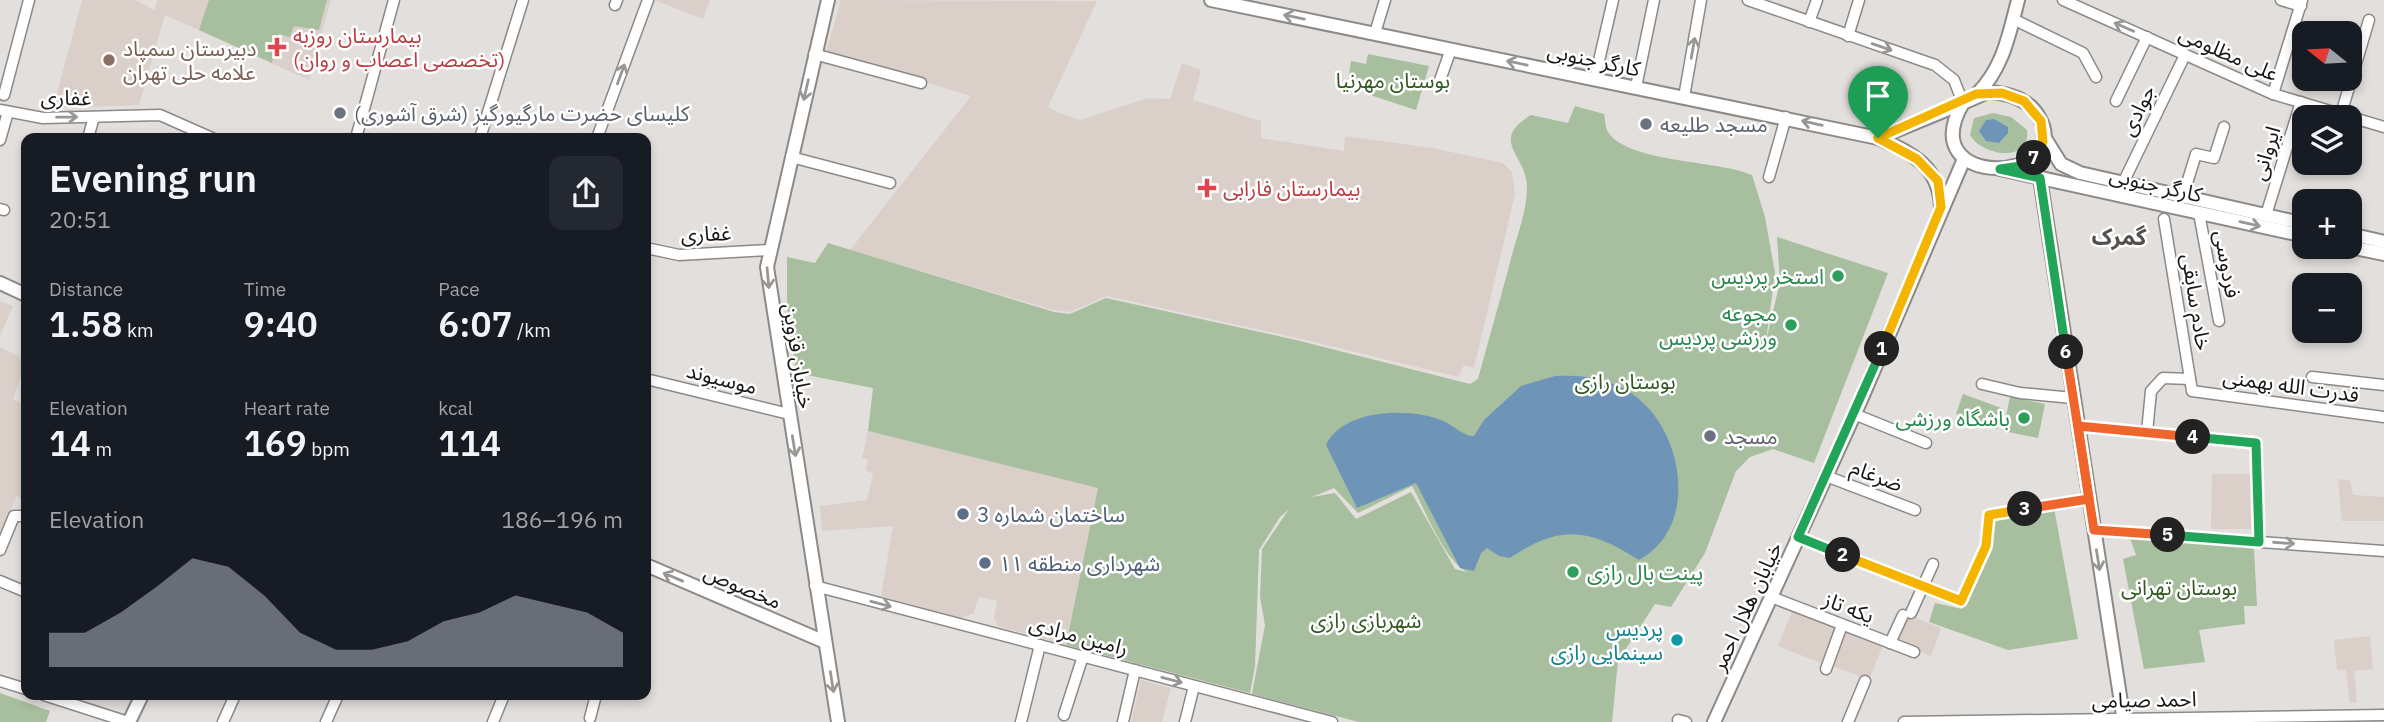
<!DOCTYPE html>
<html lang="en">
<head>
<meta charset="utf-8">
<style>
  :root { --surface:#171b24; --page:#242831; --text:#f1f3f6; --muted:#9ea1a6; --accent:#8c9099 }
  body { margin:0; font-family:"IBM Plex Sans","Noto Sans Arabic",sans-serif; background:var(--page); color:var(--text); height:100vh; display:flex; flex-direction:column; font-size:26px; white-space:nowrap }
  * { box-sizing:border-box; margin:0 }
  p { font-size:23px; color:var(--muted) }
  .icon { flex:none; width:38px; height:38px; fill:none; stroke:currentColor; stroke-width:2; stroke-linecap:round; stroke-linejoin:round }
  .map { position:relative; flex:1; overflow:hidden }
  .side { position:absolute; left:21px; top:133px; width:630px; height:567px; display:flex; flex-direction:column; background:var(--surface); border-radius:14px; box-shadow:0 4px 10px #0003 }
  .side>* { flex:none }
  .needle { width:46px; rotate:288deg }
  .tools { position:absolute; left:2292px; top:21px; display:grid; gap:14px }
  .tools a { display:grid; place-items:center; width:70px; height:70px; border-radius:14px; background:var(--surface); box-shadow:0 4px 10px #0003; font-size:35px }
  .pin { position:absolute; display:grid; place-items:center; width:60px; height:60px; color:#fff; margin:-72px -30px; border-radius:50% 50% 50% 0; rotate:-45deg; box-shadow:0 0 7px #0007 }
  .pin .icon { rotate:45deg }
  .km { position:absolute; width:35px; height:35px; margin:-18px; border-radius:50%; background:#222; color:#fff; font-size:19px; line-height:35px; text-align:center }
  .round { display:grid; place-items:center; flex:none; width:74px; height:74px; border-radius:14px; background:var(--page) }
  .head { display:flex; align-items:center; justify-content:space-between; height:119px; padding:0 28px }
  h1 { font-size:38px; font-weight:600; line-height:52px }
  .figures { display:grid; grid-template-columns:repeat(3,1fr); gap:10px; height:119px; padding:7px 28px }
  .figures div { display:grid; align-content:center }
  .figures b { font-size:35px; font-weight:600 }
  .figures small { font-size:19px; font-weight:400 }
  .figures p { font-size:19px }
  .chart { height:196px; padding:14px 28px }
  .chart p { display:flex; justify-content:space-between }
  .chart svg { width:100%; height:126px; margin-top:7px; fill:var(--accent); opacity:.7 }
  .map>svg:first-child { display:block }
  .built { fill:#dad0c9 }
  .green { fill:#a7bf9e; fill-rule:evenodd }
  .water { fill:#6e95b8 }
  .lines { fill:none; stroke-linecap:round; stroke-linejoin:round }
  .minor-casing { stroke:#8c8987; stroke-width:13 }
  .major-casing { stroke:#8c8987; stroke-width:16 }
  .minor { stroke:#fff; stroke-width:10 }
  .major { stroke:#fff; stroke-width:12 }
  .oneway { stroke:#979796 }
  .split-1-casing { stroke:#fff; stroke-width:14 }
  .split-2-casing { stroke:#fff; stroke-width:14 }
  .split-3-casing { stroke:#fff; stroke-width:14 }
  .split-4-casing { stroke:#fff; stroke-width:14 }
  .split-5-casing { stroke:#fff; stroke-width:14 }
  .split-6-casing { stroke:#fff; stroke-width:14 }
  .split-7-casing { stroke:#fff; stroke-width:14 }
  .split-8-casing { stroke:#fff; stroke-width:14 }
  .split-1 { stroke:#f5b400; stroke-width:9 }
  .split-2 { stroke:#22a559; stroke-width:9 }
  .split-3 { stroke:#f5b400; stroke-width:9 }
  .split-4 { stroke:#f0652b; stroke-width:9 }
  .split-5 { stroke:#22a559; stroke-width:9 }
  .split-6 { stroke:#f0652b; stroke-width:9 }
  .split-7 { stroke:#22a559; stroke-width:9 }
  .split-8 { stroke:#f5b400; stroke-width:9 }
  .health-dot { fill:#e0444e; stroke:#fff; stroke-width:2.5 }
  .education-dot { fill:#8d6e63; stroke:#fff; stroke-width:2.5 }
  .worship-dot { fill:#6b7280; stroke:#fff; stroke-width:2.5 }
  .leisure-dot { fill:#2e9e5b; stroke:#fff; stroke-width:2.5 }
  .service-dot { fill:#5c6f8a; stroke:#fff; stroke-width:2.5 }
  .culture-dot { fill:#0f9aa8; stroke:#fff; stroke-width:2.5 }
  .labels { text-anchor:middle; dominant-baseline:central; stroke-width:5; stroke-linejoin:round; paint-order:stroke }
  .health-label { font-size:21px; fill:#be3a42; stroke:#fff; text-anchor:start }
  .education-label { font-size:21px; fill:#785e54; stroke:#fff; text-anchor:start }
  .street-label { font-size:21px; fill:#181716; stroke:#fff }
  .park-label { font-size:21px; fill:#315920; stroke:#fff }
  .worship-label { font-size:21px; fill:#5b616d; stroke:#fff; text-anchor:start }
  .leisure-label { font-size:21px; fill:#27864d; stroke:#fff; text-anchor:end }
  .service-label { font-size:21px; fill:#4e5e75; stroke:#fff; text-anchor:start }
  .culture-label { font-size:21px; fill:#0d838f; stroke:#fff; text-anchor:end }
  .neighbourhood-label { font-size:23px; font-weight:bold; fill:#53504e; stroke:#fff }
</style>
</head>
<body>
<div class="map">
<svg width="2384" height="722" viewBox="0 0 2384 722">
  <rect width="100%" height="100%" fill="#e2dfdc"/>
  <!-- built -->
  <g class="built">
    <polygon points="82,0 135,0 155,10 157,0 331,0 309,80 165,15 139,105 53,108"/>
    <polygon points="654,0 710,0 703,19"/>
    <polygon points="841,0 1097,1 1048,107 1060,113 1080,120 1148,98 1170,99 1182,63 1201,70 1193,100 1261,121 1261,138 1344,151 1345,136 1432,148 1503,163 1512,172 1515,194 1474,368 1464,365 1458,377 1306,340 1107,296 1070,312 1053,310 850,250 971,96 826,52"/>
    <polygon points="0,301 13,306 0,336"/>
    <polygon points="0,347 26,360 13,399 26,405 26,499 16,496 0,537"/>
    <polygon points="868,431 1098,488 1066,645 998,626 994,618 997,601 978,597 974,613 961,618 881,596 893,526 822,531 820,506 867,500 873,474 866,470 868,460 862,458"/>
    <polygon points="2212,474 2250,474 2251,529 2211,529"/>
    <polygon points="2338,479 2350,480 2353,495 2384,497 2384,521 2342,521"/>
    <polygon points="1793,609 1836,627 1821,663 1778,646"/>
    <polygon points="1908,615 1941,628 1931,656 1897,643"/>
    <polygon points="1846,631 1883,645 1869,680 1833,666"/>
    <polygon points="2370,636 2373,669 2354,671 2357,702 2350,703 2346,669 2337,670 2334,640"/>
    <polygon points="1141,680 1171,688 1162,722 1131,722"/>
  </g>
  <!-- green -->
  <g class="green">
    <polygon points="209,0 327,0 319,30 294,26 290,37 279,34 272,63 199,30"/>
    <polygon points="1368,54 1429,66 1416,110 1370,95 1366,81 1349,75 1351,61 1366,64"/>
    <path d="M1575,106L1604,114C1605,118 1605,125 1607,130C1623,163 1719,160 1752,175L1765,217L1775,273L1766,341L1780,282L1777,237L1888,273L1814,463L1773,449L1750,457L1736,471L1705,553L1671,607L1655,604L1618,661L1612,722H1359L1252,694L1265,625L1260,597L1262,549L1289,509L1280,517L1259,550L1255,666L1250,693L1066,645L1098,488L868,431L873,388L796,373L787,306V257L815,263L828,243L1054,312L1070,314L1106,298L1296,340L1470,384L1478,379C1489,338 1501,297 1512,255C1518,233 1527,210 1527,187C1527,155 1488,141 1531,115L1568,123ZM1412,486C1425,509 1446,566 1470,573L1455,569L1411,492L1356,519L1335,493L1312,497L1334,488L1358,513Z"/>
    <path d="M1993,113L2011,117L2027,130C2031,164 1982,156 1970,135L1974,118Z"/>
    <polygon points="1963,394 2004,409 1997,429 1956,414"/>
    <polygon points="2010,397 2045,404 2038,438 2003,431"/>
    <polygon points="2054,508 2078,639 2008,650 1929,622 1935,603 1962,609 1990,546 1991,517"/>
    <polygon points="2129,535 2251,546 2254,550 2257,606 2244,606 2245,624 2199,630 2205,662 2144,669 2123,559 2136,555"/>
    <polygon points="0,693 50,711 46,722 0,722"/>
  </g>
  <!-- water -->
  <g class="water">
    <polygon points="1994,119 2008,127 2008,133 1999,143 1986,141 1979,131 1986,120"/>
    <path d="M1555,376C1586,375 1617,379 1641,401C1684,438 1698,528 1639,560C1589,528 1560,524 1510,558L1499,556L1487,548L1481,553L1474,571L1460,568L1416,483L1357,508L1326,445C1342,409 1409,407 1441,420C1452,424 1464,437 1474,436L1484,420L1521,386Z"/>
  </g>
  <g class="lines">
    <!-- minor casing -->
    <g class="minor-casing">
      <g id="minor">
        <polyline points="1748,0 1935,65 1954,80 1963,103"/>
        <polyline points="2063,0 2273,94 2384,127"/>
        <polyline points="2281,0 2301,6"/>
        <polyline points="615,5 617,0"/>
        <polyline points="2013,19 2083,53 2096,77"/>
        <polyline points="1809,22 1817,0"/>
        <polyline points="1375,33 1385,0"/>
        <polyline points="1848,36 1859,0"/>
        <polyline points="814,54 921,83"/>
        <polyline points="1595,78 1613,0"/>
        <polyline points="1439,83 1451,49"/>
        <polyline points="1636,87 1654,0"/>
        <polyline points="2273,94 2302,0"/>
        <polyline points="4,95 29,0"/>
        <polyline points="1684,97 1701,0"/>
        <polyline points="2116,101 2147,37"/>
        <polyline points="0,110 43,118 160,115 212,138"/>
        <polyline points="2341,114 2369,20"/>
        <polyline points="88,138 94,117"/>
        <polyline points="356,138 394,0"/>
        <polyline points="480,138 523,0"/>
        <polyline points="597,138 648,0"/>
        <polyline points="0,140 8,112"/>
        <polyline points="791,157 890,183"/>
        <polyline points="1769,177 1786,117"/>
        <polyline points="2123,183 2185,55"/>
        <polyline points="2183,196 2196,154 2214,158 2224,127"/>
        <polyline points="0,209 4,210"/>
        <polyline points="2199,213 2219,321"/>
        <polyline points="2266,215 2301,102"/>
        <polyline points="2164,219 2192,391 2384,417"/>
        <polyline points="646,248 679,255 769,250"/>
        <polyline points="2312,377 2384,385"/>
        <polyline points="646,379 789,414"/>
        <polyline points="1982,384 2020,393 2073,398"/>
        <polyline points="1854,414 1926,443"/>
        <polyline points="2078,426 2256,443 2259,542"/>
        <polyline points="2147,432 2151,391 2163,378 2190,379"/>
        <polyline points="1826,476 1915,510"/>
        <polyline points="2094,530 2384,551"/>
        <polyline points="1798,537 1961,601 1986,546 1989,515 2089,499"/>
        <polyline points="0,550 14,516 26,516"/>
        <polyline points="0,581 26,592"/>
        <polyline points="815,586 1332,722"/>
        <polyline points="1771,597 1914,652"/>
        <polyline points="1911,613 1933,564"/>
        <polyline points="1890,643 1903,615"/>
        <polyline points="1826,669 1842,625"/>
        <polyline points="0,681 26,689"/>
        <polyline points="44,695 128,722"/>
        <polyline points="1064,715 1083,656"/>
        <polyline points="590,718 596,695"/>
        <polyline points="1678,720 1686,722"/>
        <polyline points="223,722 235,695"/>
        <polyline points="326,722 338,695"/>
        <polyline points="493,722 504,695"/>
        <polyline points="1021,722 1040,645"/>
        <polyline points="1123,722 1135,670"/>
        <polyline points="1185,722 1194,686"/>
        <polyline points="1848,722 1865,681"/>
        <polyline points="1904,722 2384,715"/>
      </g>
    </g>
    <!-- major casing -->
    <g class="major-casing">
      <g id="major">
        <polyline points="828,0 767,267 838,722"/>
        <path d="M1211,0L1878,138C1913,154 1939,166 1941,207"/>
        <path d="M1988,92C2008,93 2028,98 2039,117C2077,183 1911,192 1963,103Z"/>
        <path d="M1977,94C2003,68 2009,35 2018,0"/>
        <polyline points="2043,135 2061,164 2080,173 2305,224"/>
        <polyline points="1878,138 1963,103"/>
        <polyline points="2000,169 2305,236"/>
        <polyline points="2040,178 2124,722"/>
        <polyline points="2350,234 2384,242"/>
        <polyline points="2350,247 2384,254"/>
        <polyline points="0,283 26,295"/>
        <polyline points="646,565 825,642"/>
        <polyline points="129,722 142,695"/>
        <polyline points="1714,722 1861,400 1964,159"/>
      </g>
    </g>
    <!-- minor -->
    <use href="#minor" class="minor"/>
    <!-- major -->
    <use href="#major" class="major"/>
  </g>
  <!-- one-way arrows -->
  <defs><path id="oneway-shaft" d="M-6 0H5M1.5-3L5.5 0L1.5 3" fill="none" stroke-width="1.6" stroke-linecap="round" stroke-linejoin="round" transform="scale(1.75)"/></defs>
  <g class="oneway">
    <use href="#oneway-shaft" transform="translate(1294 17) rotate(-168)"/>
    <use href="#oneway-shaft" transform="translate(2124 27) rotate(-156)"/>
    <use href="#oneway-shaft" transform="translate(1882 47) rotate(19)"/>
    <use href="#oneway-shaft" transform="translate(1693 48) rotate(-80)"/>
    <use href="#oneway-shaft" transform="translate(1517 63) rotate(-168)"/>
    <use href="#oneway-shaft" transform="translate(621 74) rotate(-70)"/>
    <use href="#oneway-shaft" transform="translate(806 90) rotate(103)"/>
    <use href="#oneway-shaft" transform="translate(67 117) rotate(-1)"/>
    <use href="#oneway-shaft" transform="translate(1812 123) rotate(-167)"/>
    <use href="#oneway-shaft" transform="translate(2250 224) rotate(13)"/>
    <use href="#oneway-shaft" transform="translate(768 278) rotate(85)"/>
    <use href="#oneway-shaft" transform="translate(794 446) rotate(81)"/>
    <use href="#oneway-shaft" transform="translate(2284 543) rotate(4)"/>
    <use href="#oneway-shaft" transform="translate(2098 560) rotate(81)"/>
    <use href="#oneway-shaft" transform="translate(673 577) rotate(-157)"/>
    <use href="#oneway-shaft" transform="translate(881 604) rotate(15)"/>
    <use href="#oneway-shaft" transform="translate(1172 680) rotate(15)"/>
    <use href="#oneway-shaft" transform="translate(832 682) rotate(81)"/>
  </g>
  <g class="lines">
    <!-- split-1 casing -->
    <g class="split-1-casing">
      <polyline id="split-1" points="1878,138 1917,159 1938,181 1941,207 1882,349"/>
    </g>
    <!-- split-2 casing -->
    <g class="split-2-casing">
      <polyline id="split-2" points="1843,555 1798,537 1882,349"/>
    </g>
    <!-- split-3 casing -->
    <g class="split-3-casing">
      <polyline id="split-3" points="1843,555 1961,601 1986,546 1989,515 2025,509"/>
    </g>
    <!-- split-4 casing -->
    <g class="split-4-casing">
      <polyline id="split-4" points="2025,509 2089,499 2078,426 2193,437"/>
    </g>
    <!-- split-5 casing -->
    <g class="split-5-casing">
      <polyline id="split-5" points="2168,535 2259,542 2256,443 2193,437"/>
    </g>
    <!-- split-6 casing -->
    <g class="split-6-casing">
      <polyline id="split-6" points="2066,352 2094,530 2168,535"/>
    </g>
    <!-- split-7 casing -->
    <g class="split-7-casing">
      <polyline id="split-7" points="2034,158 2021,166 2000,169 2040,178 2066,352"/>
    </g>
    <!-- split-8 casing -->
    <g class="split-8-casing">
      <polyline id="split-8" points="1878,138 1976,94 2002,93 2024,101 2041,121 2043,142 2034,158"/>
    </g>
    <!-- split-1 -->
    <use href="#split-1" class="split-1"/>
    <!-- split-2 -->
    <use href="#split-2" class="split-2"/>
    <!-- split-3 -->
    <use href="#split-3" class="split-3"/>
    <!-- split-4 -->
    <use href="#split-4" class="split-4"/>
    <!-- split-5 -->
    <use href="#split-5" class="split-5"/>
    <!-- split-6 -->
    <use href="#split-6" class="split-6"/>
    <!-- split-7 -->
    <use href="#split-7" class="split-7"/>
    <!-- split-8 -->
    <use href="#split-8" class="split-8"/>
  </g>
  <!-- markers -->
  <g class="health-dot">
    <path d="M273.5 36.5h7v7h7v7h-7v7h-7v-7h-7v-7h7z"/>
    <path d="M1203.5 177.5h7v7h7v7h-7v7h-7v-7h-7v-7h7z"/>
  </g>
  <circle class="education-dot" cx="109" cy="60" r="7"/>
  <g class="worship-dot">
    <circle cx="340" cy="113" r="7"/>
    <circle cx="1646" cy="124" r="7"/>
    <circle cx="1710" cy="436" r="7"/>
  </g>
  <g class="leisure-dot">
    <circle cx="1838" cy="276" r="7"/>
    <circle cx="1791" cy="325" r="7"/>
    <circle cx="2024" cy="418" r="7"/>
    <circle cx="1573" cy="572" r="7"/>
  </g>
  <g class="service-dot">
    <circle cx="963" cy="514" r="7"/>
    <circle cx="985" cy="563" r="7"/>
  </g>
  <circle class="culture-dot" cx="1677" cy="640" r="7"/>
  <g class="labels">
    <!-- health labels -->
    <g class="health-label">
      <text x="293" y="35">بیمارستان روزبه<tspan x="293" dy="24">(تخصصی اعصاب و روان)</tspan></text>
      <text x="1223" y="188">بیمارستان فارابی</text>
    </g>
    <!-- education labels -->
    <g class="education-label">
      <text x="123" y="48">دبیرستان سمپاد<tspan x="123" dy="24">علامه حلی تهران</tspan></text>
    </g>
    <!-- street labels -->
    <g class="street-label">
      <text transform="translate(2229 53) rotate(24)">علی مظلومی</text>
      <text transform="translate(1594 59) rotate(12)">کارگر جنوبی</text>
      <text transform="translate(66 97) rotate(1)">غفاری</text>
      <text transform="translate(2137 110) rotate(-64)">جوادی</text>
      <text transform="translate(2265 153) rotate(-73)">ایروانی</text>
      <text transform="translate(2156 184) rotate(13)">کارگر جنوبی</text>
      <text transform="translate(706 233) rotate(-2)">غفاری</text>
      <text transform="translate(2228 264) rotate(80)">فردوسی</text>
      <text transform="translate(2197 302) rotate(81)">خادم سابقی</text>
      <text transform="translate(799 356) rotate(81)">خیابان قزوین</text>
      <text transform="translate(722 378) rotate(14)">موسیوند</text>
      <text transform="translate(2291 385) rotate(8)">قدرت الله بهمنی</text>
      <text transform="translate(1877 475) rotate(21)">ضرغام</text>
      <text transform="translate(743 586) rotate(23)">مخصوص</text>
      <text transform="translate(1746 606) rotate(-65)">خیابان هلال احمر</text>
      <text transform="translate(1849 607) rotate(21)">یکه تاز</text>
      <text transform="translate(1079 635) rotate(15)">رامین مرادی</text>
      <text transform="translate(2144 699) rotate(-1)">احمد صیامی</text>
    </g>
    <!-- park labels -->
    <g class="park-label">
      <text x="1393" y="80">بوستان مهرنیا</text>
      <text x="1625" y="381">بوستان رازی</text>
      <text x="2179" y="587">بوستان تهرانی</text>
      <text x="1366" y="620">شهربازی رازی</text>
    </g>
    <!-- worship labels -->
    <g class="worship-label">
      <text x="354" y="113">کلیسای حضرت مارگیورگیز (شرق آشوری)</text>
      <text x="1660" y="124">مسجد طلیعه</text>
      <text x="1724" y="436">مسجد</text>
    </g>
    <!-- leisure labels -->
    <g class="leisure-label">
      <text x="1824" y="276">استخر پردیس</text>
      <text x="1777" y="313">مجوعه<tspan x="1777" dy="24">ورزشی پردیس</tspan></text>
      <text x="2010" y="418">باشگاه ورزشی</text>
      <text x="1587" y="572" text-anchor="start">پینت بال رازی</text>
    </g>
    <!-- service labels -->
    <g class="service-label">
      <text x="977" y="514">ساختمان شماره 3</text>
      <text x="999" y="563">شهرداری منطقه ۱۱</text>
    </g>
    <!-- culture labels -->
    <g class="culture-label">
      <text x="1663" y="628">پردیس<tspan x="1663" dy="24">سینمایی رازی</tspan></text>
    </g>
    <!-- neighbourhood labels -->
    <g class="neighbourhood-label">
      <text x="2119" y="236">گمرک</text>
    </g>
  </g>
</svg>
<div class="tools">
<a><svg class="needle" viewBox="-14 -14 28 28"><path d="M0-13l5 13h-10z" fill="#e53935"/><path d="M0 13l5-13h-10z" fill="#9ea1a6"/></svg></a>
<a><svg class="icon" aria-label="layers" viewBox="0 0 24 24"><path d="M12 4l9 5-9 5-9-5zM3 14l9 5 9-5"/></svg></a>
<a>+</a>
<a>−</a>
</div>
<div class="pin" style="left:1878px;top:138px;background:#1e9e55"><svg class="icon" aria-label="arrive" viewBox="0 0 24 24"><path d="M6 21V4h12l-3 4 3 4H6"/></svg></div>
<b class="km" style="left:1882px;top:349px">1</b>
<b class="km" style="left:1843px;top:555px">2</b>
<b class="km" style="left:2025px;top:509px">3</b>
<b class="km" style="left:2193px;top:437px">4</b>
<b class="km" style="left:2168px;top:535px">5</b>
<b class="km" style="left:2066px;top:352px">6</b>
<b class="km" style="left:2034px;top:158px">7</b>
<section class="side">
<div class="head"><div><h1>Evening run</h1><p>20:51</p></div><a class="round"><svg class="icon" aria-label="share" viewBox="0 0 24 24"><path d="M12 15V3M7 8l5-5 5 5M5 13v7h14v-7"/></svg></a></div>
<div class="figures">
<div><p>Distance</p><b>1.58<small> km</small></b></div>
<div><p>Time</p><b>9:40</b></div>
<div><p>Pace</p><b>6:07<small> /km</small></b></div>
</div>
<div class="figures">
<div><p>Elevation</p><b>14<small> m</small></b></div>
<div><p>Heart rate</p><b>169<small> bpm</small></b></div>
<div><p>kcal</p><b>114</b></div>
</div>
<div class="chart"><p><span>Elevation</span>186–196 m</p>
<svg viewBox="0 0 160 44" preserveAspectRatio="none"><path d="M0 44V32L10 32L20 25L30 16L40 6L50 9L60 19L70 32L80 38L90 38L100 35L110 28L120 25L130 19L140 22L150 25L160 32V44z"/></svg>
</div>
</section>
</div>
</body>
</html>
